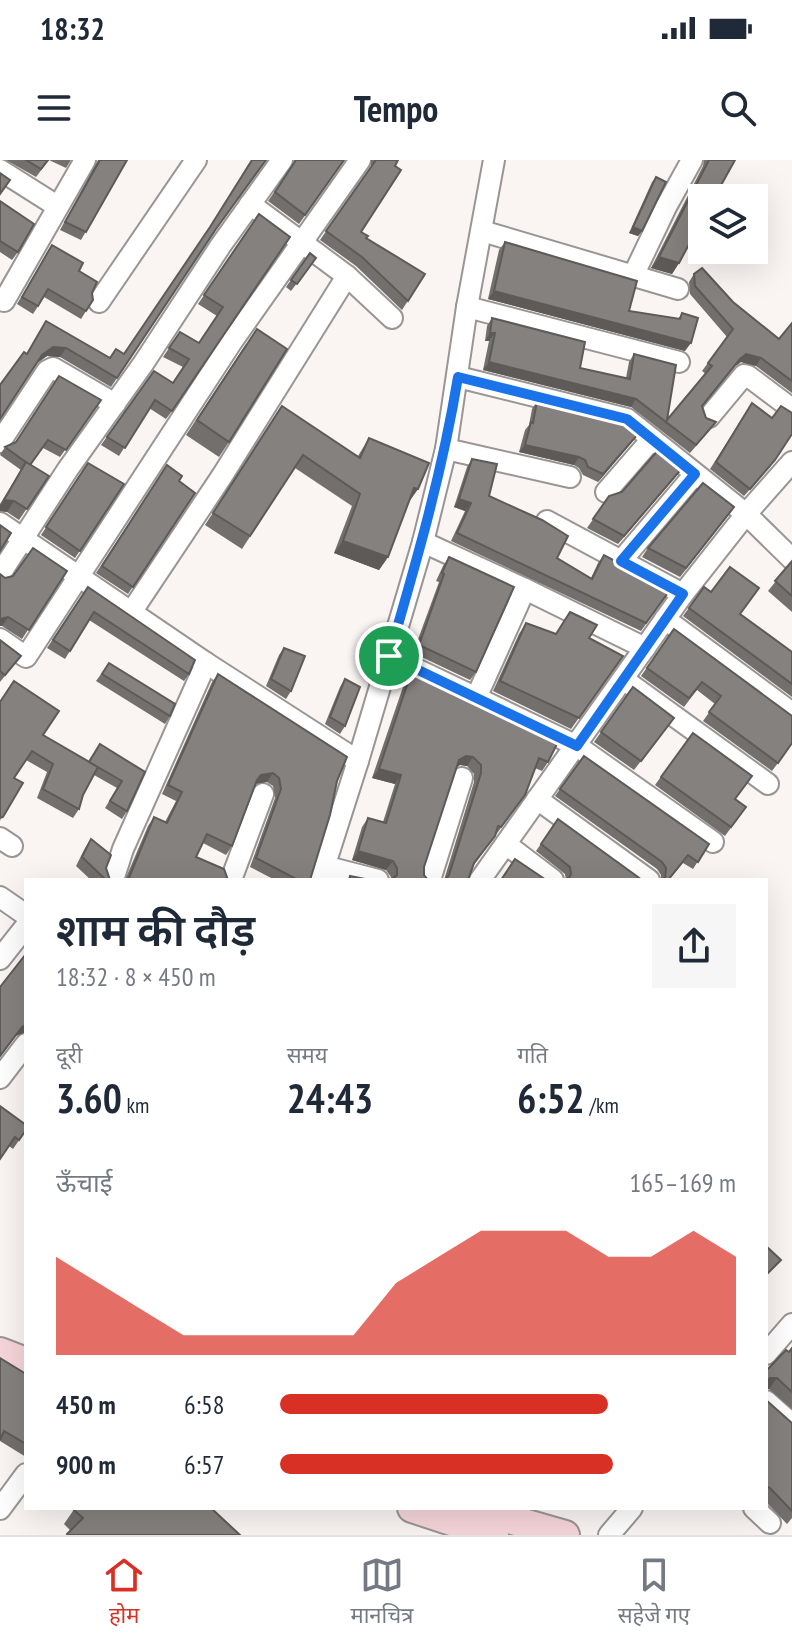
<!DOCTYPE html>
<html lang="hi">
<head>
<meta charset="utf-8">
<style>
  :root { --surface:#fff; --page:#f6f6f7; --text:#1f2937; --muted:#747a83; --line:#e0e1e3; --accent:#d93025 }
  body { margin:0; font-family:"PT Sans Narrow","Noto Sans Devanagari",sans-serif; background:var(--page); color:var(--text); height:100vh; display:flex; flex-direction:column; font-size:30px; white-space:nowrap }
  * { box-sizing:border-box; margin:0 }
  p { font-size:26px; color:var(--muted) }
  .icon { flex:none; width:44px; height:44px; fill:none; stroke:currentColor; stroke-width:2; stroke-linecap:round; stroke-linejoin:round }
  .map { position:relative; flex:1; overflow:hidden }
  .details { position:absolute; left:24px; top:718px; width:744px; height:632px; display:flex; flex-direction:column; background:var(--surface); border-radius:0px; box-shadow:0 8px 32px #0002 }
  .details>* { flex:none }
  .controls { position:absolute; left:688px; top:24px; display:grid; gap:16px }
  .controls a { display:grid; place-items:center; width:80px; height:80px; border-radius:0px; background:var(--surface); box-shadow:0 8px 32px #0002; font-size:40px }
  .pin { position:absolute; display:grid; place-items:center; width:68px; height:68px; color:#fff; margin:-34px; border:4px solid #fff; border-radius:50%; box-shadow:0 2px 8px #0007 }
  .round { display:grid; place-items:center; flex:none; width:84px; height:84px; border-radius:0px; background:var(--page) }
  .head { display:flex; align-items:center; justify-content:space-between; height:136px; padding:0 32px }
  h1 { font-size:44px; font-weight:600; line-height:60px }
  .stats { display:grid; grid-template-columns:repeat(3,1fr); gap:12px; height:136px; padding:8px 32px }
  .stats div { display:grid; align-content:center }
  .stats b { font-size:40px; font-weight:600 }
  .stats small { font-size:22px; font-weight:400 }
  .stats p { font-size:22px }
  .chart { height:224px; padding:16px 32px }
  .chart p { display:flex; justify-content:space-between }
  .chart svg { width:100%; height:144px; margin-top:8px; fill:var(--accent); opacity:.7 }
  ul { padding:0 32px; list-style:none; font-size:26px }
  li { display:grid; grid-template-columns:128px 96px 1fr; align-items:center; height:60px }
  li i { height:20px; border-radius:10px; background:var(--accent) }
  .status { display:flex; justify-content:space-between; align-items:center; height:56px; padding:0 40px; background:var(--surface); direction:ltr }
  .status svg { height:22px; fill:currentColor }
  header { display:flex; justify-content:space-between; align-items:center; height:104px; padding:0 32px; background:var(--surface); font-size:36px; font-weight:600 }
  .menu { display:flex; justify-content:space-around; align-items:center; height:112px; border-top:2px solid var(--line); background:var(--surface); font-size:22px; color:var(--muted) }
  .menu a { display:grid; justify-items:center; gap:4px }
  .menu .on { color:var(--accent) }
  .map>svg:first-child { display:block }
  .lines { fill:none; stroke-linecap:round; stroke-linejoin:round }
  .street-casing { stroke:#9a9593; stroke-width:24 }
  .secondary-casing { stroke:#9a9593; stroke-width:32 }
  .street { stroke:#fff; stroke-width:20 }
  .secondary { stroke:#f6d5da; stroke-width:28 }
  .wall { fill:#726f6c }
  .shaded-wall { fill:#5d5a58 }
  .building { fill:#85817e; stroke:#5d5a58; stroke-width:2 }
  .route-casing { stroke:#fff; stroke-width:16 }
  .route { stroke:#1a73e8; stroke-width:10 }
</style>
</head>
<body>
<div class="status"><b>18:32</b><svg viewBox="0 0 49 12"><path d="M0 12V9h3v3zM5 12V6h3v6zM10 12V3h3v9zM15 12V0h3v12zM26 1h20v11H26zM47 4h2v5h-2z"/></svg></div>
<header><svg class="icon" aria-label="menu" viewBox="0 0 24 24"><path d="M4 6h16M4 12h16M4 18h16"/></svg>Tempo<svg class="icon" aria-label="search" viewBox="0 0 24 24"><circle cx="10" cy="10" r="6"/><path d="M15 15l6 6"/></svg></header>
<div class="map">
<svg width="792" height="1375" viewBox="0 0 792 1375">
  <rect width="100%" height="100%" fill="#faf5f3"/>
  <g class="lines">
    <!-- street casing -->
    <g class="street-casing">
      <g id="street">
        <polyline points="0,10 57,46"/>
        <polyline points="250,44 347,116 392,158"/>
        <polyline points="482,71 678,129"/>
        <polyline points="633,116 666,47 692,0"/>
        <polyline points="4,141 85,0"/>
        <polyline points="99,142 196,0"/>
        <polyline points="467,147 679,202"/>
        <polyline points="458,217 627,259 746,354 792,399"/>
        <polyline points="709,257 744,215 748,216 792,249"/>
        <polyline points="0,282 47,211 53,208 115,244"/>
        <polyline points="446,289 570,317"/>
        <polyline points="606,332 652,279"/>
        <polyline points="547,361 683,434"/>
        <polyline points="0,363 206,503 358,601"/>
        <polyline points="423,382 525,429 476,538"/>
        <polyline points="621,401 695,314"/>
        <polyline points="0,414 68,309 143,204 221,85 282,0"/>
        <polyline points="525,429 645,488"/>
        <polyline points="132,451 222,316 347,116"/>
        <polyline points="665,459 792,553"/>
        <polyline points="0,479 26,497 233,180 360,0"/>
        <polyline points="389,496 577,586 713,682"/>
        <polyline points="623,519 768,624"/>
        <polyline points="537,639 649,720"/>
        <polyline points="0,678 12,686"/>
        <polyline points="507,685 553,720"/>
        <polyline points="324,706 378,720"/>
        <polyline points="113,720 123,689 206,503"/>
        <polyline points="231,720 263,634"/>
        <polyline points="320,720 358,601 423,382 446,289 467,147 494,0"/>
        <polyline points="430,720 462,618"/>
        <polyline points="480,720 683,434 746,354 792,302"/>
        <polyline points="0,737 26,755"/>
        <polyline points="0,799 26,766"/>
        <polyline points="0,918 26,884"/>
        <polyline points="766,1194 792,1164"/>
        <polyline points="766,1241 792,1264"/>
        <polyline points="754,1348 770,1363"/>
        <polyline points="0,1349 26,1314"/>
        <polyline points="609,1375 632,1348"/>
      </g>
    </g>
    <!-- secondary casing -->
    <g class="secondary-casing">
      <g id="secondary">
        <polyline points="0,1192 26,1202"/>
        <polyline points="412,1348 494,1375"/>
        <polyline points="471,1348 565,1375"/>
      </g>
    </g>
    <!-- street -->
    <use href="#street" class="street"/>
    <!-- secondary -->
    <use href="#secondary" class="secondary"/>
  </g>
  <!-- wall -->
  <g class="wall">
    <polygon points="6,0 49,0 36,17"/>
    <polygon points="49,0 71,0 66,8"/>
    <polygon points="98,0 127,0 81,80 60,70"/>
    <polygon points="294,0 344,0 299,64 268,41 295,2"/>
    <polygon points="371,0 398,0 361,72 366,78 425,114 402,150 356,106 320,80 371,7"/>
    <polygon points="704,0 735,0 679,103 672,114 651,108 703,6"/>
    <polygon points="656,17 642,71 638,76 629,73 652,22"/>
    <polygon points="0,41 18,92 12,100 0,92"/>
    <polygon points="259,54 290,77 172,251 166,259 149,248 119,296 101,285 154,211 173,223 183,207 163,197 180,172 199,183 217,156 198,144"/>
    <polygon points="214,72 111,227 60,197 47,196 37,203 27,193 46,161 109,198 124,194"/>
    <polygon points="505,82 629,151 678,159 682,153 685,191 488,139 499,90"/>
    <polygon points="52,85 79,111 92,133 93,140 81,159 44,137 33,154 17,144"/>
    <polygon points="310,93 316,98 291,131 286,127"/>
    <polygon points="694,114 733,142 779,179 792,163 792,233 756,206 741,202 734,207 702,247 710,270 690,293 631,247 483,210 489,181 485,181 487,166 492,158 580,208 626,218 629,202 634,194 667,260 706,214 702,211 727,177 690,134 689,122"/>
    <polygon points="246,184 229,282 219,297 186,275"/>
    <polygon points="101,240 60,297 43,288 30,305 49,316 19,360 7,352 0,351 0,344 21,310 0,295 5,287"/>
    <polygon points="537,241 639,273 598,322 583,315 579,308 574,305 519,292 525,270 529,265 532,249"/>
    <polygon points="752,243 772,258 770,307 744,336 710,309"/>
    <polygon points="282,246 358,296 369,278 418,329 409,341 388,397 379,410 334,393 352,346 295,308 242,389 205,365"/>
    <polygon points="472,299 489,336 557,398 591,418 598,403 604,395 670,430 641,471 451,381 465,351 454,347 467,307"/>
    <polygon points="88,303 124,324 75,398 41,375"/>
    <polygon points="167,305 179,321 195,333 128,434 96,413"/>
    <polygon points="683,307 618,384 587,368 609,336"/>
    <polygon points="728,356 680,417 642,397 648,388"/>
    <polygon points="449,397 476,512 470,520 413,493 439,422 436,421 443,406"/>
    <polygon points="792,401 792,452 768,431"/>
    <polygon points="67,411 22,479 2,466 0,466 0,414 5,418"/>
    <polygon points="88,427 189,514 184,521 89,460 65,499 47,488"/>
    <polygon points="704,427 792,492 792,537 683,456"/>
    <polygon points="526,463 555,474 589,478 623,496 571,569 493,531 519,474"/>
    <polygon points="674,469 792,584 772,611 703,561 715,544 697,530 684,547 641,516"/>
    <polygon points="0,480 21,496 0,522"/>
    <polygon points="284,488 291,531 286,539 266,526 279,495"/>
    <polygon points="109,503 170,556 165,564 96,521"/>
    <polygon points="412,510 548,602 542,611 535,608 525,635 474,705 468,720 444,720 474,622 474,614 467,606 460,605 457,607 424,707 424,715 390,720 391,717 386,710 352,700 362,667 368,658 383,662 395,624 372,618 406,518"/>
    <polygon points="218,514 337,621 310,720 275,720 250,707 275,638 273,626 267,622 256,623 232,686 226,695 203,683 196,697 228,720 125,720 148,666 154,657 165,662 176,641 162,634 212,522"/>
    <polygon points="345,519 345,566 340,574 325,564 340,527"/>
    <polygon points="633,527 674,558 634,610 594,582"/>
    <polygon points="0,542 43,575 88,602 100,584 145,612 127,651 122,659 105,648 117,628 94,615 83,635 79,649 73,658 37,638 47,612 26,600 14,618 0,661"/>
    <polygon points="693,573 735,639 746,647 725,676 655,625"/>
    <polygon points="584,596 709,684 693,709 683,703 669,720 661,720 661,715 657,709 555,636"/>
    <polygon points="558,659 642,720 566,720 565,714 536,691"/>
    <polygon points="91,679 106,708 110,720 91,720 76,706 85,688"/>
    <polygon points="0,946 26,970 13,989 9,986"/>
    <polygon points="792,1188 792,1249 769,1229 766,1229"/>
    <polygon points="26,1214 26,1297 0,1281"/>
    <polygon points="766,1240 792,1263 792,1358 787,1364 766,1342"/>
    <polygon points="75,1348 240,1375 67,1375 71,1371 64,1364"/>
  </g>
  <!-- shaded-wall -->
  <g class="shaded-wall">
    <polygon points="633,67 642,71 638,76 629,73"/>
    <polygon points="659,97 679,103 672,114 651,108"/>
    <polygon points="494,131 691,183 685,191 488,139"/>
    <polygon points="490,173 495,173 489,181 485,181"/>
    <polygon points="53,187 66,188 60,197 47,196 36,204 42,195"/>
    <polygon points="746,194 761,198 756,206 741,202 734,207 740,199"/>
    <polygon points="489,202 636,239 631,247 483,210"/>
    <polygon points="639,273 633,281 598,322 603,314"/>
    <polygon points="525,285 579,297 574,305 519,292"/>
    <polygon points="683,307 677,315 618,384 624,376"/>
    <polygon points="414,328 418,329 409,342 405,340"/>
    <polygon points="459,339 471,343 465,351 454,347"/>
    <polygon points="4,340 14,341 7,352 0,351 0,345"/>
    <polygon points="343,381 388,397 379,410 334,393"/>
    <polygon points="8,457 2,466 0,466 0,459"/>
    <polygon points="466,596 473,597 467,606 460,605 453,609 459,600"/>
    <polygon points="379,609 401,615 395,624 372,618"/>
    <polygon points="273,613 267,622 255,624 261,615"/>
    <polygon points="358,691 393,701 386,710 352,700"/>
    <polygon points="26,865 26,872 16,876 22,867"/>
    <polygon points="770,1218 777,1218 769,1229 766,1229 766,1221"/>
  </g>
  <!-- building -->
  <g class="building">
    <polygon points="26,0 48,0 41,9"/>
    <polygon points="100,0 127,0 86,72 65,62"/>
    <polygon points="252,0 266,0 216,69 117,218 66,188 53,187 42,195 0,259 0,225 24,192 27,194 46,161 110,198 116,189 124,194 210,67"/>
    <polygon points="296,0 344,0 305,55 275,32"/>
    <polygon points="376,0 398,0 395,6 401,10 361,72 368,76 366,78 425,114 408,141 362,97 326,71"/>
    <polygon points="709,0 735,0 714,38 702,38 702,60 679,103 659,97"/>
    <polygon points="0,13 10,20 0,34"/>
    <polygon points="656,17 666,22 642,71 633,67"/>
    <polygon points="0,41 34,64 18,92 0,81"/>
    <polygon points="259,54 290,77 172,251 155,240 125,288 107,277 154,211 173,223 189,199 169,188 180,172 199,183 223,147 204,135"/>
    <polygon points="505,82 637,121 629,151 680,159 682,153 698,158 691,183 494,131"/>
    <polygon points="52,85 83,103 79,111 97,122 92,133 93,140 86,151 48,129 38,146 22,137"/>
    <polygon points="310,93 316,98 297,124 291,120"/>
    <polygon points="702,108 733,142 779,179 792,163 792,221 761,198 746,194 740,199 702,246 706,258 716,262 696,285 636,239 489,202 495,173 490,173 492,158 585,182 580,208 630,219 634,194 676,205 667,260 712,206 708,203 733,169 695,126 694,114"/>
    <polygon points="257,169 287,189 229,282 197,260"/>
    <polygon points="59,216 101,240 66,290 48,280 30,305 5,287 16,282"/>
    <polygon points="537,241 626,263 639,273 603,314 588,307 585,300 579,297 525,285 531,262 533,263"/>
    <polygon points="752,243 772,258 781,246 792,253 792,274 775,300 750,329 716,302"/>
    <polygon points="282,246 360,298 369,278 429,303 418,329 414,328 388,397 343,381 360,334 303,295 250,376 213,353"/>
    <polygon points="660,288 683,307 624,376 593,359 609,336 622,332"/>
    <polygon points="472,299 497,304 489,336 542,360 568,376 557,398 592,419 604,395 670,430 646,463 457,373 471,343 459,339"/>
    <polygon points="26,302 49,316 27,349 14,341 4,340"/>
    <polygon points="88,303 124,324 80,391 46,367"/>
    <polygon points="167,305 182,316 179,321 195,333 133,427 102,406"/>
    <polygon points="703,323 734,347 686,408 648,388"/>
    <polygon points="0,365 11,373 0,391"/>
    <polygon points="33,388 67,411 29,470 8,457 0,459 0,414 5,418 13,416"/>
    <polygon points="449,397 514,427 476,512 419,485 444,414 442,413"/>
    <polygon points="792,401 792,436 775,421"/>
    <polygon points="730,407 759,428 740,454 792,492 792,524 689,448 704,427 711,432"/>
    <polygon points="88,427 195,500 189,514 94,452 70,491 53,480"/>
    <polygon points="570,452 597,465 589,478 623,496 579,558 500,521 526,463 556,474"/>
    <polygon points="674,469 792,556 792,583 778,603 709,552 721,536 702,522 689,538 647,508"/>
    <polygon points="0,480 21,496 5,515 0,511"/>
    <polygon points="284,488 305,496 291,531 271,519"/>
    <polygon points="109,503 175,544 170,556 102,514"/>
    <polygon points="412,510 559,580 548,602 539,598 525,635 501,667 498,666 495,676 474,703 468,720 445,720 449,715 481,613 481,605 473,597 466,596 459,600 424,707 424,715 428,720 391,720 397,715 397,708 393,701 358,691 368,658 386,663 401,615 379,609"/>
    <polygon points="218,514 347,597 337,621 330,655 310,720 298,720 256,698 281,629 279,618 273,613 261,615 257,620 232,686 207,674 196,697 224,709 228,720 128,720 154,657 167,663 182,632 168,625"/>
    <polygon points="345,519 360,527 345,566 330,557"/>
    <polygon points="14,521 59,551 43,575 98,607 83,635 79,649 43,629 53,604 32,591 14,618 23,623 3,657 0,658 0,542"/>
    <polygon points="633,527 674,558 641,601 601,572"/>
    <polygon points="693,573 752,616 735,639 746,647 731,667 661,617"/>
    <polygon points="100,584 145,612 127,651 110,641 122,621 89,602"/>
    <polygon points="584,596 709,684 698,702 688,695 668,720 665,720 666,708 662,702 560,629"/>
    <polygon points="558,659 642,720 568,720 571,714 570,707 541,684"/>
    <polygon points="91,679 111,695 106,708 110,720 106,720 82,697"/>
    <polygon points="515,699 546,720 501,720"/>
    <polygon points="350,716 370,720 349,720"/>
    <polygon points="26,794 26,865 22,867 0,896 0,827"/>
    <polygon points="0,946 26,965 26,970 19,980 15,977 0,999"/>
    <polygon points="766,1086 781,1100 766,1115"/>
    <polygon points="792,1188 792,1232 777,1218 770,1218 766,1221 766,1211 786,1190 789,1192"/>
    <polygon points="0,1198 26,1214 26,1284 4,1271 0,1280"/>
    <polygon points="766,1240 792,1263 792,1351 770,1328 766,1326"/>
    <polygon points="75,1348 211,1348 240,1375 68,1375 67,1374 83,1358 74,1350"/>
  </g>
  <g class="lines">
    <!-- route casing -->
    <g class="route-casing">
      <path id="route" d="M458,217L627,259L695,314L621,401L683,434L577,586L389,496C416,403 442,314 458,217Z"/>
    </g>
    <!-- route -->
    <use href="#route" class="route"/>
  </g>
</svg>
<div class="controls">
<a><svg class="icon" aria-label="layers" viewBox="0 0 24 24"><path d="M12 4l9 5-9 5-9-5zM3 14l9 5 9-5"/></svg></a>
</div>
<div class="pin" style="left:389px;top:496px;background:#1e9e55"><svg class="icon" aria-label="arrive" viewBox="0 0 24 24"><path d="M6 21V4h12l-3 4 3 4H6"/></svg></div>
<section class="details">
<div class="head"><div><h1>शाम की दौड़</h1><p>18:32 · 8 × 450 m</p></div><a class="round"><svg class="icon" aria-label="share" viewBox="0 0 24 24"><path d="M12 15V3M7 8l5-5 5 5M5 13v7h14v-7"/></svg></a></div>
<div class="stats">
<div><p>दूरी</p><b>3.60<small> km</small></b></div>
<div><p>समय</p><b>24:43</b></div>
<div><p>गति</p><b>6:52<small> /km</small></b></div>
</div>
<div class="chart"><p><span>ऊँचाई</span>165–169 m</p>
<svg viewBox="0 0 160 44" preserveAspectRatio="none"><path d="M0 44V14L10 22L20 30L30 38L40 38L50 38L60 38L70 38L80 22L90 14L100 6L110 6L120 6L130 14L140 14L150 6L160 14V44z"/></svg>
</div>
<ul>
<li><b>450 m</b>6:58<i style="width:72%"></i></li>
<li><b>900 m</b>6:57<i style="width:73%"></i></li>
</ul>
</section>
</div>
<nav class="menu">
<a class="on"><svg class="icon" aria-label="home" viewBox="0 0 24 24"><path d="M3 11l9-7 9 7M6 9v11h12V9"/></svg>होम</a>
<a><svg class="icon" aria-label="map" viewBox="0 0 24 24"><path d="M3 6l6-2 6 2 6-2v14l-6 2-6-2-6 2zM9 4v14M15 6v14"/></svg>मानचित्र</a>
<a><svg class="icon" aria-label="saved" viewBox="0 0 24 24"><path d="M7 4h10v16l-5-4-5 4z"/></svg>सहेजे गए</a>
</nav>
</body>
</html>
